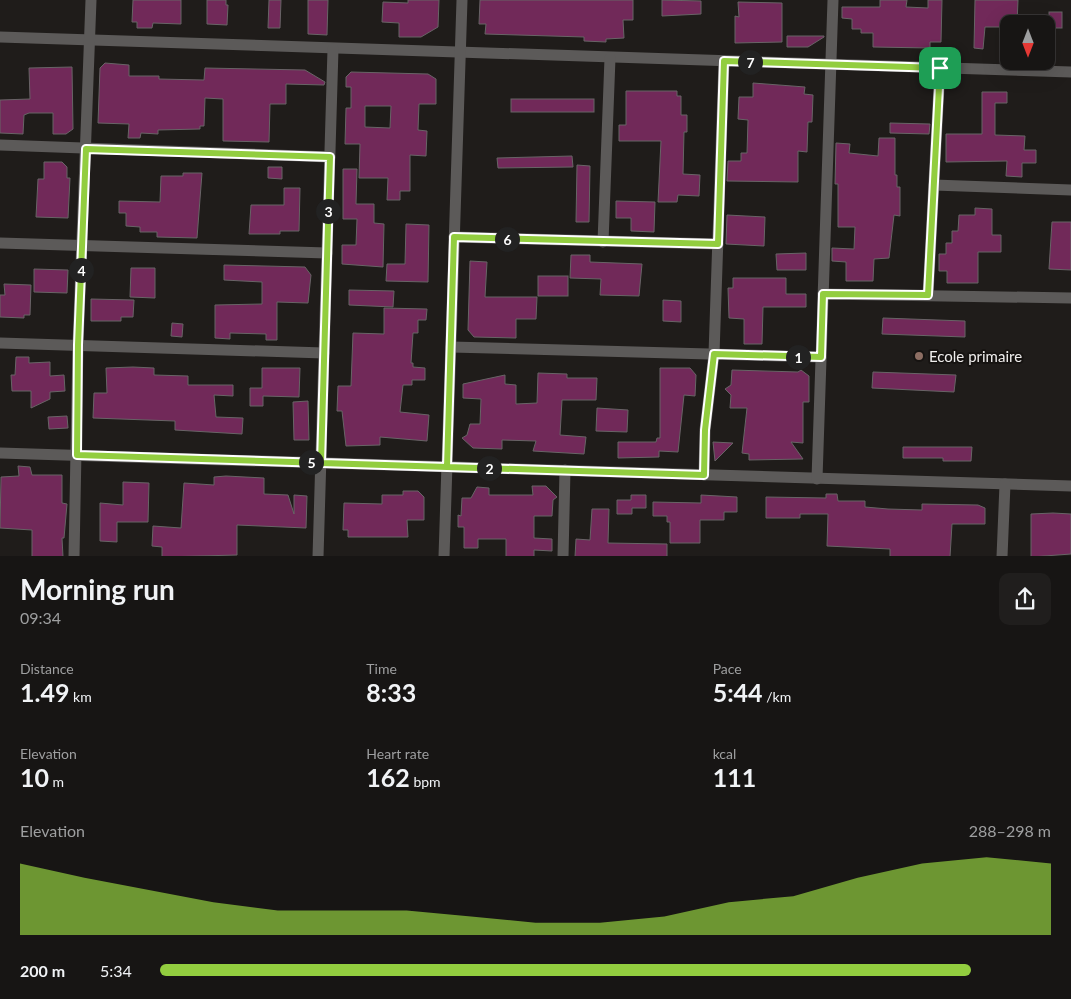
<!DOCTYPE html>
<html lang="en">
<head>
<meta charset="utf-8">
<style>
  :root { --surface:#171514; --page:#201e1d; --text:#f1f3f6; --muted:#9e9fa0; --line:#363434; --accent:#92cd3f }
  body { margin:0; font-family:Lato,sans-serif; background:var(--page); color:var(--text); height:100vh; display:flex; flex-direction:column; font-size:19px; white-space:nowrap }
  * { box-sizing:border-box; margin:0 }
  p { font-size:16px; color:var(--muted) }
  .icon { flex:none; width:28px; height:28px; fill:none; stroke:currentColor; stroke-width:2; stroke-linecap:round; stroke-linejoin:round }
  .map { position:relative; height:556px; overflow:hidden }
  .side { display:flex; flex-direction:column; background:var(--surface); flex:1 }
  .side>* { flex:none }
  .needle { width:32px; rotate:180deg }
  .controls { position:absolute; left:1000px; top:15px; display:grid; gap:10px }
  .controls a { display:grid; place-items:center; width:55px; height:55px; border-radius:10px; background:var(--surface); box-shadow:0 5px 20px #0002,0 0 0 1px var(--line); font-size:25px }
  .pin { position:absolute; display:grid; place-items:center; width:42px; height:42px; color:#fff; margin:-21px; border-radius:10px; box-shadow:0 2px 8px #0006 }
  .km { position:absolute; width:25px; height:25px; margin:-12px; border-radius:50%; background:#222; color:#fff; font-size:14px; line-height:25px; text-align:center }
  .round { display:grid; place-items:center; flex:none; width:52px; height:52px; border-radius:10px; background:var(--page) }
  .overview { display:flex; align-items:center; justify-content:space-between; height:85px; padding:0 20px }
  h1 { font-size:28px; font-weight:700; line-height:38px }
  .metrics { display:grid; grid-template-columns:repeat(3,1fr); gap:8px; height:85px; padding:5px 20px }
  .metrics div { display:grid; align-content:center }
  .metrics b { font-size:25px; font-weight:700 }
  .metrics small { font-size:14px; font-weight:400 }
  .metrics p { font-size:14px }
  .chart { height:140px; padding:10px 20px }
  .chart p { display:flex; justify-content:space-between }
  .chart svg { width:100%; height:90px; margin-top:5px; fill:var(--accent); opacity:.7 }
  ul { padding:0 20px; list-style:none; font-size:16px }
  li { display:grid; grid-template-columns:80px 60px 1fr; align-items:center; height:38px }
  li i { height:12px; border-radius:6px; background:var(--accent) }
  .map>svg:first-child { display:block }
  .building { fill:#712959; stroke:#686466; fill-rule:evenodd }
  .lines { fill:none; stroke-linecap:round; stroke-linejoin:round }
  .street { stroke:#5c5a59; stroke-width:11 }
  .route-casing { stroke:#fff; stroke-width:10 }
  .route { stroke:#92cd3f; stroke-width:6 }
  .education-dot { fill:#8d6e63; stroke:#161311; stroke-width:2 }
  .labels { text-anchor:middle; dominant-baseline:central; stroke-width:4; stroke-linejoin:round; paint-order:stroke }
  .poi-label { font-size:15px; fill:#efedec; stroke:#161311; text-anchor:start }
</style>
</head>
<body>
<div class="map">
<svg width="1071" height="557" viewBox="0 0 1071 557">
  <rect width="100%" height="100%" fill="#1f1c1a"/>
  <!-- building -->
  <g class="building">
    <polygon points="133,0 181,0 181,24 153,23 152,28 137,28 137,22 132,22"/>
    <polygon points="207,0 226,0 226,5 228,5 227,25 207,24"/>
    <polygon points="269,0 281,0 280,28 268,28"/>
    <polygon points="308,0 328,0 327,35 308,34"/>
    <polygon points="408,0 439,0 438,27 421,37 399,37 399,23 382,22 383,2 408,3"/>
    <polygon points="480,0 633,0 633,20 623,20 624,38 606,39 606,42 584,41 584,37 485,34 486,24 479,24"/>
    <polygon points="662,0 701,1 701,14 662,16"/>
    <polygon points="880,0 907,0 906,7 928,8 928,0 942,0 941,42 930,42 930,48 873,47 873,33 861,33 861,29 852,29 852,19 842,18 842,7 880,7"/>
    <polygon points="975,0 1018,0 1017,24 1009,24 1009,27 985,27 983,49 974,48"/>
    <polygon points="738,2 782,3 782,42 735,43 735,16 739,17"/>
    <rect x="1049" y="12" width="13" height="16"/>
    <polygon points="787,36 824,36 824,37 808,47 787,47"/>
    <polygon points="105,63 129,65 129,76 159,76 159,79 204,80 205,68 305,70 325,82 324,85 286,84 286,104 270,104 269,142 223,141 223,99 205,98 204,126 200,126 200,129 158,130 158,134 141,133 140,138 128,138 129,124 98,123 100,68"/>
    <polygon points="72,67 73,129 66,134 53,134 53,113 29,113 24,115 23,134 0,133 0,100 30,99 29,68"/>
    <path d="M351,72L428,74L436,79V104H419L418,130L427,131L426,156L410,155V191H400V200H387L388,178H359L360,144H345L346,108H351V87H346V77ZM365,106H391L390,128L365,127Z"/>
    <polygon points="753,83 805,87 804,94 813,95 812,122 808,122 807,152 798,151 798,182 727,181 728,161 741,161 741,153 747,153 748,120 738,119 739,97 753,97"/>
    <polygon points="626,91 677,91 677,96 681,96 681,115 687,115 687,132 684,132 683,174 700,175 699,196 678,195 677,202 658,202 661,141 619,141 619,125 626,125"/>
    <polygon points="982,92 1007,92 1007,103 995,103 995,135 1025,136 1024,150 1036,150 1036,163 1022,163 1022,177 1006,176 1007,161 946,162 946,134 982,134"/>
    <rect x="511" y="99" width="83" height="13"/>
    <polygon points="890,123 930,124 929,134 890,133"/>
    <polygon points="879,138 895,138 895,175 897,175 897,187 900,187 900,216 894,215 889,258 874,259 873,281 846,281 846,262 832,261 832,248 854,249 855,227 838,227 838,184 835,184 836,143 850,144 849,153 878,156"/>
    <polygon points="572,156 573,167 498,168 497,158"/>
    <polygon points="44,162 62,162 67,167 67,178 70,178 68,218 36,217 38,179 44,179"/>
    <polygon points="577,165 590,166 589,222 576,222"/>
    <polygon points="268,167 282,167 282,179 268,178"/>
    <polygon points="343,169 357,169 356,204 374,204 374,223 384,224 383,267 342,264 342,245 356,245 357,219 343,219"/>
    <polygon points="183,173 202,173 197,238 157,237 157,232 140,232 140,227 126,226 126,213 119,213 119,201 160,202 161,176 183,176"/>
    <polygon points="284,188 300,188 299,231 280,231 280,234 249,234 251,205 284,205"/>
    <polygon points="616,201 655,202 654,232 631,231 631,218 616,218"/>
    <polygon points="975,208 992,209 992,235 1001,235 1001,252 978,252 978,283 947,283 947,271 939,271 939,254 946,254 946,243 952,243 952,231 958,231 959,215 975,215"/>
    <polygon points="727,215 765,217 764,246 726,244"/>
    <polygon points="1052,222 1071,222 1071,270 1049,269"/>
    <polygon points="406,224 429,225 428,282 386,281 387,264 405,264"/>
    <polygon points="806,253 806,270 777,270 776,254"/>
    <polygon points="571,255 590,255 590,262 642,264 639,296 600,295 601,279 570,278"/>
    <polygon points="470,261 487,262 485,297 537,297 536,319 516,319 516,338 474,337 468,330"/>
    <polygon points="224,265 305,267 311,275 308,303 277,302 277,340 266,340 266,334 230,333 230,339 215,338 215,305 262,304 262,282 224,280"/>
    <polygon points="131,268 155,268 155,298 130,297"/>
    <polygon points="34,269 68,270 67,293 34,292"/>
    <rect x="538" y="276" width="30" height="20"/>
    <polygon points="733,278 786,278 786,294 806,294 806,307 763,307 762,344 744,344 744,319 729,318 728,288 733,288"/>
    <polygon points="4,284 31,285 30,315 24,315 24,318 0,317 0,295 5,295"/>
    <polygon points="349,290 394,291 393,307 349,305"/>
    <polygon points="91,299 134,300 133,317 121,317 121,321 91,321"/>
    <polygon points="663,300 681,301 681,322 663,321"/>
    <polygon points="384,308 427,309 426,320 418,320 418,333 413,333 411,363 413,363 413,367 425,368 425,380 412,380 412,385 403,385 400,412 429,415 427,441 380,437 380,445 346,446 342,411 337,411 338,386 351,386 353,333 384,334"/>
    <polygon points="883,318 965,321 965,337 882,334"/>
    <polygon points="172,323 183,324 182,337 171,336"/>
    <polygon points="16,357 29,357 29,363 50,362 50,376 64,375 65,391 50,392 50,399 31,408 31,391 12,391 11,375 15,375"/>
    <polygon points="133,367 154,368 154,375 188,376 188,385 233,385 233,396 214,395 216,417 243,418 242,434 175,430 175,421 93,418 94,393 107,393 106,368"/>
    <polygon points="262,368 300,368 299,397 263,396 263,406 250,406 250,388 262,388"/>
    <polygon points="660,368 690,368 696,375 695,396 684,395 678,452 659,451 659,457 618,458 618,442 656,442 657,438 660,438"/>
    <polygon points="732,370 798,372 801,370 809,376 809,402 803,402 803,443 791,442 803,459 749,460 749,454 742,453 747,408 730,408 731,395 725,389 731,385"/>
    <polygon points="873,372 956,375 954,392 872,388"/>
    <polygon points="538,373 567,374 567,378 597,378 596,400 562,400 560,435 586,437 584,454 533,451 536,441 502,440 502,449 473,448 462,438 467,435 470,424 480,424 481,399 463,398 463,384 505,375 505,384 516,385 516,404 537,403"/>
    <polygon points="308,401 309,440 294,440 293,402"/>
    <polygon points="597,408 628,410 627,432 596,431"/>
    <polygon points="67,416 68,428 49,429 48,417"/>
    <polygon points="713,442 733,443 715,461"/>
    <polygon points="903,447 972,447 971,461 943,461 943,458 903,458"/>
    <polygon points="18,466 30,467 32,475 62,475 62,503 67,504 64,538 62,538 63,557 32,557 32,530 0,528 1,477 19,476"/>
    <polygon points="226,476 264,478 264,494 288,495 294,514 294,495 307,496 306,528 237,525 237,555 162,557 162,547 152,546 153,526 181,528 184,483 214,485 214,477"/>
    <polygon points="123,482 149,483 148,522 117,522 117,542 100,541 100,503 123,505"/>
    <polygon points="532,486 546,486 557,497 553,500 552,516 534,516 534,538 552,539 552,551 534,550 534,557 506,557 506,539 478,539 478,548 464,548 464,527 458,527 458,515 461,516 462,498 471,498 477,487 489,488 489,495 533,495"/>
    <polygon points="403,491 418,491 424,497 424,520 407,520 408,537 348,537 348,530 343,530 344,503 382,504 382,495 403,495"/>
    <polygon points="826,494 837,494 838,501 865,501 865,507 888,509 922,510 922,504 978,505 985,508 985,524 952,524 950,557 890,557 890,549 827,546 828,514 800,514 800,518 766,518 766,497 826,498"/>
    <polygon points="631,495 646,495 646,508 632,508 632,514 617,514 617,500 631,500"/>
    <polygon points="701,495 737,497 737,512 724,512 724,520 700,520 700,543 670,543 670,522 667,522 667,516 653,516 653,502 701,503"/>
    <polygon points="592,509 609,509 608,543 667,544 667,557 575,557 576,539 590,540"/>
    <polygon points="1053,513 1071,514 1071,554 1031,557 1031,514"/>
  </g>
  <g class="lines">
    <!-- street -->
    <g class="street">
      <polyline points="0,37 1071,72"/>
      <polyline points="0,145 330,157"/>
      <polyline points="934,185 1071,190"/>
      <polyline points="454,237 718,244"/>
      <polyline points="603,242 610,58"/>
      <polyline points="0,243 327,253"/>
      <polyline points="823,294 1071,298"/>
      <polyline points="928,295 940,68"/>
      <polyline points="0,343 324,353"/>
      <polyline points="451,347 821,357"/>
      <polyline points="0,453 1071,486"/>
      <polyline points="704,475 705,430 714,354 724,61"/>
      <polyline points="817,479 833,0"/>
      <polyline points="74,557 78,345 91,0"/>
      <polyline points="318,557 333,49"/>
      <polyline points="444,557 462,0"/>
      <polyline points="563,557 565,470"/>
      <polyline points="1002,557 1005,484"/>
    </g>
  </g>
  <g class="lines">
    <!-- route casing -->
    <g class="route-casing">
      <polyline id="route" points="940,68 928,295 823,294 821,357 714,354 705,430 704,475 321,463 330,157 86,149 78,345 77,455 447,467 454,237 718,244 724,61 940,68"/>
    </g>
    <!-- route -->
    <use href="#route" class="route"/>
  </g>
  <!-- markers -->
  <circle class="education-dot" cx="919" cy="356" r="5"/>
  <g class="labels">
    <!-- poi labels -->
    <g class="poi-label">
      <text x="929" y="356">Ecole primaire</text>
    </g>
  </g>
</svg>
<div class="controls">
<a><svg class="needle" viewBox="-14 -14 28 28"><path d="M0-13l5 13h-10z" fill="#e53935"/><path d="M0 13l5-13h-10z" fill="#9e9fa0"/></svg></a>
</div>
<div class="pin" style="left:940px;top:68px;background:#1e9e55"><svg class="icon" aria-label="arrive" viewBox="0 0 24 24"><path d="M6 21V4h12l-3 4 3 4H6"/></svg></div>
<b class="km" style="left:798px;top:357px">1</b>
<b class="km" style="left:489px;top:468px">2</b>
<b class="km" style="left:328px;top:211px">3</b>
<b class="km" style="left:81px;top:270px">4</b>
<b class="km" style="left:311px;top:462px">5</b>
<b class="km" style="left:507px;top:239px">6</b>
<b class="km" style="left:750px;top:62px">7</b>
</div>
<section class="side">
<div class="overview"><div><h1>Morning run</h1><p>09:34</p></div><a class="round"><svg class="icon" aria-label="share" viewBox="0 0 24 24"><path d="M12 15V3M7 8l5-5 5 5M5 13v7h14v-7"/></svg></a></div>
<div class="metrics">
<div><p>Distance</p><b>1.49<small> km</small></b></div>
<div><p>Time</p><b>8:33</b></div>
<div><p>Pace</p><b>5:44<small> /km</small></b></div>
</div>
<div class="metrics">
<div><p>Elevation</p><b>10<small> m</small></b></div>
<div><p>Heart rate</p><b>162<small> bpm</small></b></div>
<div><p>kcal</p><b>111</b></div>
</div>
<div class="chart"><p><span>Elevation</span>288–298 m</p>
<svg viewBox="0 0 160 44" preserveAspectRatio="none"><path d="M0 44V9L10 16L20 22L30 28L40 32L50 32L60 32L70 35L80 38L90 38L100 35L110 28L120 25L130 16L140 9L150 6L160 9V44z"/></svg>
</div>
<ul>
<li><b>200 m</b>5:34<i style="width:91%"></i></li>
</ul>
</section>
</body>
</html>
